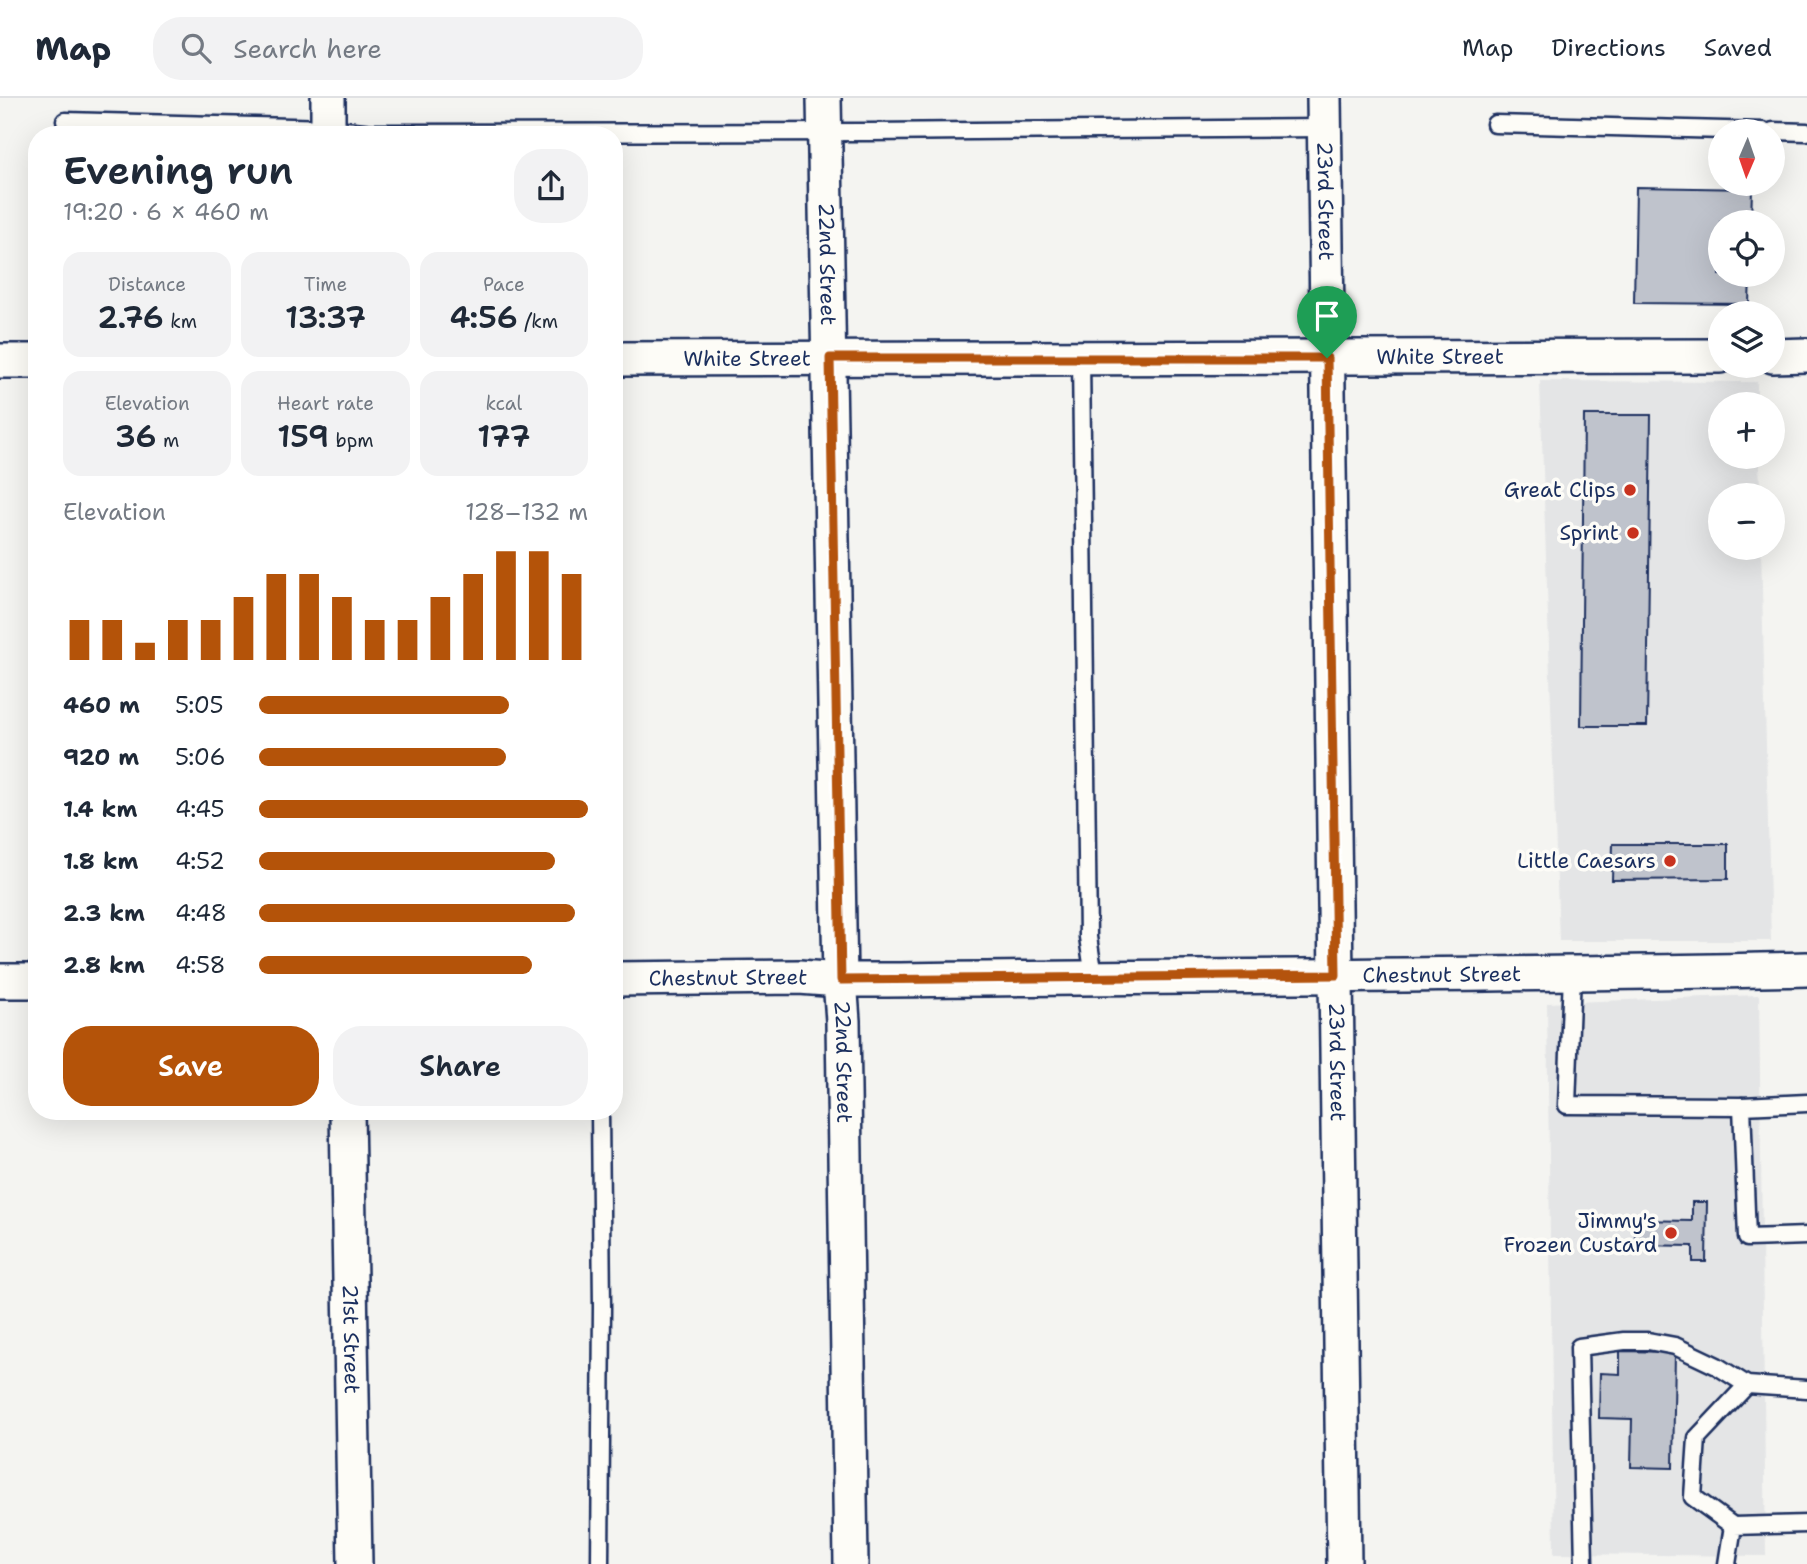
<!DOCTYPE html>
<html lang="en">
<head>
<meta charset="utf-8">
<style>
  :root { --surface:#fff; --page:#f2f2f3; --text:#1f2937; --muted:#747a83; --line:#e0e1e3; --accent:#b45309 }
  body { margin:0; font-family:"Shantell Sans",sans-serif; background:var(--page); color:var(--text); height:100vh; display:flex; flex-direction:column; font-size:26px; white-space:nowrap }
  * { box-sizing:border-box; margin:0 }
  p { font-size:23px; color:var(--muted) }
  .icon { flex:none; width:38px; height:38px; fill:none; stroke:currentColor; stroke-width:2; stroke-linecap:round; stroke-linejoin:round }
  .map { position:relative; flex:1; overflow:hidden }
  .sheet { position:absolute; left:28px; top:28px; width:595px; height:994px; display:flex; flex-direction:column; background:var(--surface); border-radius:28px; box-shadow:0 7px 28px #0002 }
  .sheet>* { flex:none }
  .needle { width:46px; rotate:182deg }
  .fabs { position:absolute; left:1708px; top:21px; display:grid; gap:14px }
  .fabs a { display:grid; place-items:center; width:77px; height:77px; border-radius:50%; background:var(--surface); box-shadow:0 7px 28px #0002; font-size:35px }
  .pin { position:absolute; display:grid; place-items:center; width:60px; height:60px; color:#fff; margin:-72px -30px; border-radius:50% 50% 50% 0; rotate:-45deg; box-shadow:0 0 7px #0007 }
  .pin .icon { rotate:45deg }
  .round { display:grid; place-items:center; flex:none; width:74px; height:74px; border-radius:28px; background:var(--page) }
  .summary { display:flex; align-items:center; justify-content:space-between; height:119px; padding:0 35px }
  h1 { font-size:38px; font-weight:600; line-height:52px }
  .stats { display:grid; grid-template-columns:repeat(3,1fr); gap:10px; height:119px; padding:7px 35px }
  .stats div { display:grid; align-content:center; border-radius:18px; background:var(--page); text-align:center }
  .stats b { font-size:30px; font-weight:600 }
  .stats small { font-size:19px; font-weight:400 }
  .stats p { font-size:19px }
  .chart { height:196px; padding:14px 35px }
  .chart p { display:flex; justify-content:space-between }
  .chart svg { width:100%; height:126px; margin-top:7px; stroke:var(--accent); stroke-width:6 }
  .action { display:flex; gap:14px; margin-top:auto; padding:14px 35px }
  .action a { flex:1; height:80px; border-radius:28px; background:var(--accent); color:#fff; font-size:28px; font-weight:600; line-height:80px; text-align:center }
  .action a+a { background:var(--page); color:var(--text) }
  ul { padding:0 35px; list-style:none; font-size:23px }
  li { display:grid; grid-template-columns:112px 84px 1fr; align-items:center; height:52px }
  li i { height:18px; border-radius:9px; background:var(--accent) }
  header { display:flex; align-items:center; gap:42px; box-sizing:border-box; height:98px; padding:0 35px; background:var(--surface); border-bottom:2px solid var(--line) }
  header strong { font-size:33px }
  nav { display:flex; gap:38px; margin-inline-start:auto; font-size:24px }
  .search { width:490px; height:63px; background:var(--page); display:flex; align-items:center; gap:18px; box-sizing:border-box; padding:0 24px; border-radius:28px; color:var(--muted); font-size:26px }
  .map>svg:first-child { display:block }
  .built { fill:#e4e5e6 }
  .building { fill:#bfc3cc; stroke:#1b2f5e; stroke-width:2 }
  .lines { fill:none; stroke-linecap:round; stroke-linejoin:round }
  .service-casing { stroke:#1b2f5e; stroke-width:21 }
  .minor-casing { stroke:#1b2f5e; stroke-width:38 }
  .service { stroke:#fdfcf7; stroke-width:16 }
  .minor { stroke:#fdfcf7; stroke-width:33 }
  .route-casing { stroke:#fff; stroke-width:14 }
  .route { stroke:#b45309; stroke-width:9 }
  .poi-dot { fill:#c8321e; stroke:#fdfcf7; stroke-width:2.5 }
  .labels { text-anchor:middle; dominant-baseline:central; stroke-width:7; stroke-linejoin:round; paint-order:stroke }
  .street-label { font-size:21px; fill:#1b2f5e; stroke:#fdfcf7 }
  .poi-label { font-size:21px; fill:#1b2f5e; stroke:#fdfcf7; text-anchor:end }
</style>
</head>
<body>
<header>
<strong>Map</strong>
<div class="search"><svg class="icon" aria-label="search" viewBox="0 0 24 24"><circle cx="10" cy="10" r="6"/><path d="M15 15l6 6"/></svg>Search here</div>
<nav><a>Map</a><a>Directions</a><a>Saved</a></nav>
</header>
<div class="map">
<svg width="1807" height="1466" viewBox="0 0 1807 1466">
  <rect width="100%" height="100%" fill="#f4f4f1"/>
  <filter id="ink" filterUnits="userSpaceOnUse"><feTurbulence type="fractalNoise" baseFrequency=".0143" numOctaves="2"/><feDisplacementMap in="SourceGraphic" scale="14" xChannelSelector="R" yChannelSelector="G"/><feConvolveMatrix kernelMatrix="1 2 1 2 8 2 1 2 1" color-interpolation-filters="sRGB"/></filter>
  <g filter="url(#ink)">
    <!-- built -->
    <g class="built">
      <polygon points="1540,283 1757,284 1757,306 1720,306 1720,359 1759,359 1760,397 1720,397 1720,450 1761,450 1771,843 1559,843"/>
      <polygon points="1759,897 1766,1458 1554,1456 1547,905"/>
    </g>
    <!-- building -->
    <g class="building">
      <polygon points="1636,89 1752,91 1751,124 1720,124 1720,177 1750,177 1749,206 1634,205"/>
      <polygon points="1584,317 1651,317 1647,628 1581,628"/>
      <polygon points="1613,746 1728,746 1728,781 1612,782"/>
      <polygon points="1692,1104 1707,1104 1706,1164 1693,1164 1693,1148 1635,1147 1635,1122 1692,1123"/>
      <polygon points="1620,1253 1675,1254 1673,1370 1631,1369 1632,1321 1599,1320 1600,1275 1620,1276"/>
    </g>
    <g class="lines">
      <!-- service casing -->
      <g class="service-casing">
        <g id="service">
          <polyline points="65,23 328,30 372,35 869,34 1325,30"/>
          <polyline points="1495,26 1763,33"/>
          <polyline points="1773,33 1807,34"/>
          <polyline points="1081,260 1088,839 1094,879"/>
          <polyline points="1572,876 1567,1007 1742,1008"/>
          <polyline points="1807,1005 1742,1008 1747,1140 1807,1138"/>
          <polyline points="1733,1428 1693,1399 1697,1340 1747,1287"/>
          <polyline points="600,1466 602,1209 600,1013"/>
          <polyline points="1584,1466 1579,1249 1624,1243 1648,1243 1675,1248 1717,1268 1747,1287 1807,1291"/>
          <polyline points="1727,1466 1733,1428 1807,1426"/>
        </g>
      </g>
      <!-- minor casing -->
      <g class="minor-casing">
        <g id="minor">
          <polyline points="328,0 328,37"/>
          <path id="s1" d="M824,0L840,882L843,923L851,1466"/>
          <path id="s2" d="M1324,0L1344,1466"/>
          <polyline points="1773,258 1807,257"/>
          <path id="s3" d="M614,261L1720,258"/>
          <polyline points="0,263 37,263"/>
          <path id="s4" d="M614,881L799,879L840,882H886C1193,878 1500,878 1807,871"/>
          <polyline points="0,883 37,883"/>
          <path id="s5" d="M347,1013L355,1466"/>
        </g>
      </g>
      <!-- service -->
      <use href="#service" class="service"/>
      <!-- minor -->
      <use href="#minor" class="minor"/>
    </g>
  </g>
  <g class="lines" filter="url(#ink)">
    <!-- route casing -->
    <g class="route-casing">
      <polygon id="route" points="830,260 1327,260 1336,877 841,882"/>
    </g>
    <!-- route -->
    <use href="#route" class="route"/>
  </g>
  <!-- markers -->
  <g class="poi-dot">
    <circle cx="1630" cy="392" r="7"/>
    <circle cx="1633" cy="435" r="7"/>
    <circle cx="1670" cy="763" r="7"/>
    <circle cx="1671" cy="1135" r="7"/>
  </g>
  <g class="labels">
    <!-- street labels -->
    <g class="street-label">
      <text stroke="none"><textPath href="#s2" startOffset="103">23rd Street</textPath></text>
      <text stroke="none"><textPath href="#s1" startOffset="166">22nd Street</textPath></text>
      <text stroke="none"><textPath href="#s3" startOffset="826">White Street</textPath></text>
      <text stroke="none"><textPath href="#s3" startOffset="133">White Street</textPath></text>
      <text stroke="none"><textPath href="#s4" startOffset="828">Chestnut Street</textPath></text>
      <text stroke="none"><textPath href="#s4" startOffset="114">Chestnut Street</textPath></text>
      <text stroke="none"><textPath href="#s1" startOffset="964">22nd Street</textPath></text>
      <text stroke="none"><textPath href="#s2" startOffset="964">23rd Street</textPath></text>
      <text stroke="none"><textPath href="#s5" startOffset="228">21st Street</textPath></text>
    </g>
    <!-- poi labels -->
    <g class="poi-label">
      <text x="1616" y="392">Great Clips</text>
      <text x="1619" y="435">Sprint</text>
      <text x="1656" y="763">Little Caesars</text>
      <text x="1657" y="1123">Jimmy's<tspan x="1657" dy="24">Frozen Custard</tspan></text>
    </g>
  </g>
</svg>
<div class="fabs">
<a><svg class="needle" viewBox="-14 -14 28 28"><path d="M0-13l5 13h-10z" fill="#e53935"/><path d="M0 13l5-13h-10z" fill="#747a83"/></svg></a>
<a><svg class="icon" aria-label="locate" viewBox="0 0 24 24"><circle cx="12" cy="12" r="6"/><path d="M12 2v4M12 18v4M2 12h4M18 12h4"/></svg></a>
<a><svg class="icon" aria-label="layers" viewBox="0 0 24 24"><path d="M12 4l9 5-9 5-9-5zM3 14l9 5 9-5"/></svg></a>
<a>+</a>
<a>−</a>
</div>
<div class="pin" style="left:1327px;top:260px;background:#1e9e55"><svg class="icon" aria-label="arrive" viewBox="0 0 24 24"><path d="M6 21V4h12l-3 4 3 4H6"/></svg></div>
<section class="sheet">
<div class="summary"><div><h1>Evening run</h1><p>19:20 · 6 × 460 m</p></div><a class="round"><svg class="icon" aria-label="share" viewBox="0 0 24 24"><path d="M12 15V3M7 8l5-5 5 5M5 13v7h14v-7"/></svg></a></div>
<div class="stats">
<div><p>Distance</p><b>2.76<small> km</small></b></div>
<div><p>Time</p><b>13:37</b></div>
<div><p>Pace</p><b>4:56<small> /km</small></b></div>
</div>
<div class="stats">
<div><p>Elevation</p><b>36<small> m</small></b></div>
<div><p>Heart rate</p><b>159<small> bpm</small></b></div>
<div><p>kcal</p><b>177</b></div>
</div>
<div class="chart"><p><span>Elevation</span>128–132 m</p>
<svg viewBox="0 0 160 44" preserveAspectRatio="none"><path d="M5 44V30M15 44V30M25 44V38M35 44V30M45 44V30M55 44V22M65 44V14M75 44V14M85 44V22M95 44V30M105 44V30M115 44V22M125 44V14M135 44V6M145 44V6M155 44V14"/></svg>
</div>
<ul>
<li><b>460 m</b>5:05<i style="width:76%"></i></li>
<li><b>920 m</b>5:06<i style="width:75%"></i></li>
<li><b>1.4 km</b>4:45<i style="width:100%"></i></li>
<li><b>1.8 km</b>4:52<i style="width:90%"></i></li>
<li><b>2.3 km</b>4:48<i style="width:96%"></i></li>
<li><b>2.8 km</b>4:58<i style="width:83%"></i></li>
</ul>
<div class="action"><a>Save</a><a>Share</a></div>
</section>
</div>
</body>
</html>
